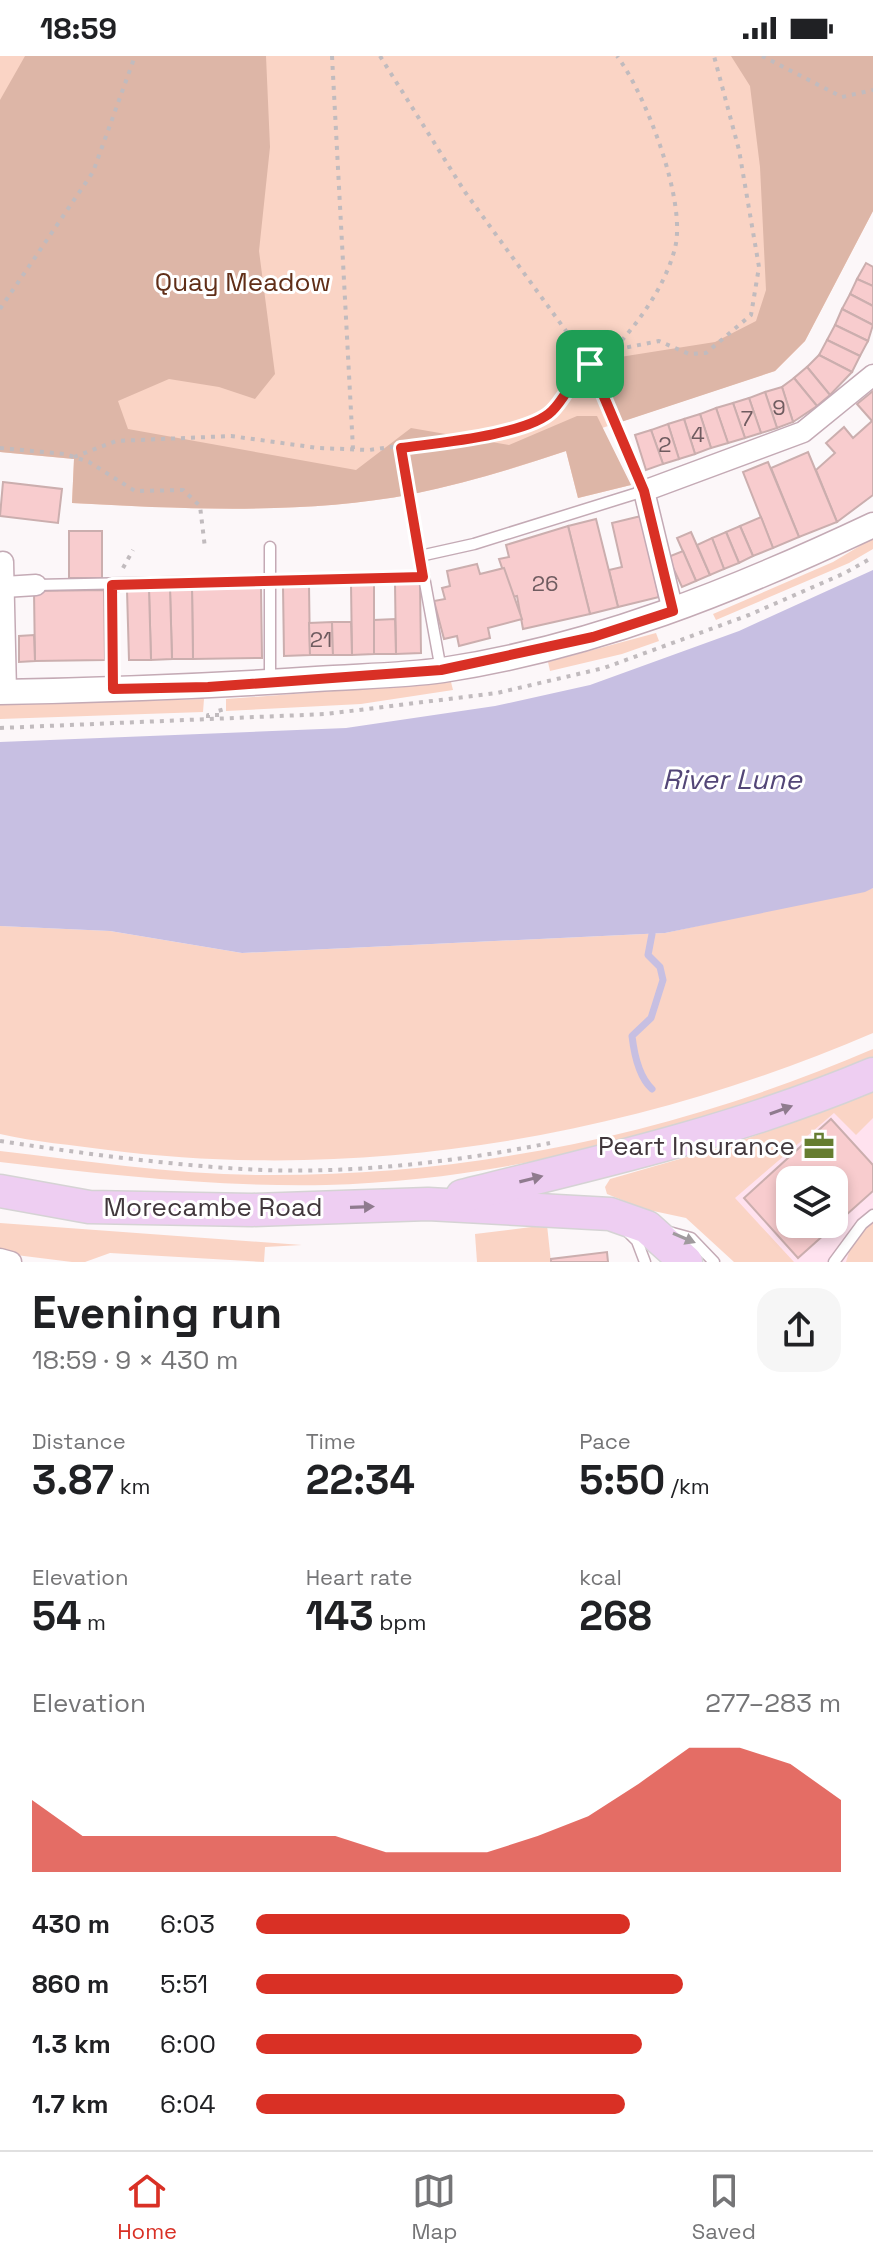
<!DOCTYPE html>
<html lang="en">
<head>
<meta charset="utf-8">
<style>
  :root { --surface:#fff; --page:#f6f6f6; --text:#202124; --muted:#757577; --line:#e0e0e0; --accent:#d93025 }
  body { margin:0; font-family:"Space Grotesk",sans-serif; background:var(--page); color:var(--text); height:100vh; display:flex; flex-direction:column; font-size:30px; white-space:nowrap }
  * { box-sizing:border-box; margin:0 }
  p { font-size:26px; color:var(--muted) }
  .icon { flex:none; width:44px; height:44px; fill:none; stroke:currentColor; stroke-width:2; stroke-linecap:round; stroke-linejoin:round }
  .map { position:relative; height:1206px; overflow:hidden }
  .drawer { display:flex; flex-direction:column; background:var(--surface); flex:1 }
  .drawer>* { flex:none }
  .fabs { position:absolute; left:776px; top:1110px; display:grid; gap:16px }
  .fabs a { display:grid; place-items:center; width:72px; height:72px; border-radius:16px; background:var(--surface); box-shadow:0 4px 12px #0003; font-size:40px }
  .pin { position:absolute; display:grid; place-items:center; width:68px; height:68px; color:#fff; margin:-34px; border-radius:16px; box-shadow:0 4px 12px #0006 }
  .round { display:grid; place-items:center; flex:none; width:84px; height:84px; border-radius:24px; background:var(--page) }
  .headline { display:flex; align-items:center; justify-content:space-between; height:136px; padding:0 32px }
  h1 { font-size:44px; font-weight:600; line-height:60px }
  .stats { display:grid; grid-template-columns:repeat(3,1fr); gap:12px; height:136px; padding:8px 32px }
  .stats div { display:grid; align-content:center }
  .stats b { font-size:40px; font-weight:600 }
  .stats small { font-size:22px; font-weight:400 }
  .stats p { font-size:22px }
  .chart { height:224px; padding:16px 32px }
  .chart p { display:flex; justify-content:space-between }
  .chart svg { width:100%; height:144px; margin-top:8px; fill:var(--accent); opacity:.7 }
  ul { padding:0 32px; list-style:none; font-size:26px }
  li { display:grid; grid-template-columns:128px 96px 1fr; align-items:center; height:60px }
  li i { height:20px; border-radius:10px; background:var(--accent) }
  .status { display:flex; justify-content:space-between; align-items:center; height:56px; padding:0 40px; background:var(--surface); direction:ltr }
  .status svg { height:22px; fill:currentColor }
  .dock { display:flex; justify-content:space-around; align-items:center; height:112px; border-top:2px solid var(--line); background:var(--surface); font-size:22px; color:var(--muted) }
  .dock a { display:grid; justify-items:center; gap:4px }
  .dock .selected { color:var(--accent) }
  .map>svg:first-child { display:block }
  .built { fill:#ffe2ef; fill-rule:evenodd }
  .green { fill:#fad4c5 }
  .forest { fill:#ddb6a7 }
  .water { fill:#c7bfe2 }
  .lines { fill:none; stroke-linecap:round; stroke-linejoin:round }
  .stream { stroke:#c7bfe2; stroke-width:7 }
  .building { fill:#f8ccce; stroke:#cbaeae; stroke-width:2; fill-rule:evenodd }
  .service-casing { stroke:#c4aab5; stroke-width:13 }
  .minor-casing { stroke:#c4aab5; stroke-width:23 }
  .tertiary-casing { stroke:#c4aab5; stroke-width:27 }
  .primary-casing { stroke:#d5d3d4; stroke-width:35 }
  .path { stroke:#c1bbbe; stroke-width:4; stroke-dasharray:4 6; stroke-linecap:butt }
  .service { stroke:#fff; stroke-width:10 }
  .minor { stroke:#fff; stroke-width:20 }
  .tertiary { stroke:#fff; stroke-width:24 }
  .primary { stroke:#eecef2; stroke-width:32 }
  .oneway { fill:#8f7b8e }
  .oneway2 { fill:#a09b9e }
  .route-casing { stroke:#fff; stroke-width:16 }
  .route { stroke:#d93025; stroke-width:10 }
  .labels { text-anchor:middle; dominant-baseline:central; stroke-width:6; stroke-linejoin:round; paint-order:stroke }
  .number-label { font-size:22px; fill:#6f5c60 }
  .park-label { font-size:26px; fill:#602e18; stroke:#fff }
  .poi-label { font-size:26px; fill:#41373c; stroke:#fff; text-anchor:end }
  .street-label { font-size:26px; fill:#41373c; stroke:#fff }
  .water-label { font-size:28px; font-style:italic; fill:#534677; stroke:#fff }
</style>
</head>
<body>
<div class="status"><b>18:59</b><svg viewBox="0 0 49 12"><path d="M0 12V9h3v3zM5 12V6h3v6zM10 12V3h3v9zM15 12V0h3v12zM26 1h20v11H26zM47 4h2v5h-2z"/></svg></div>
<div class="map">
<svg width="873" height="1206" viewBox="0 0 873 1206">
  <rect width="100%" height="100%" fill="#fcf7f9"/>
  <!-- built -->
  <path class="built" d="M873,1042V1206H748L704,1107ZM790,1124H834V1168H790Z"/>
  <!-- green -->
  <g class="green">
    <path d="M0,0H873V155L805,285L775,315L602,372L631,429L578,442L566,395C516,412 466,427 413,438C304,459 183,453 72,447L74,403L0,396Z"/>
    <polygon points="873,482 873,493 849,507 716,564 713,558 833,506"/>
    <polygon points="656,577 659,585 622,598 550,615 548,606"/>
    <polygon points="451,626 453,634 361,648 226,655 226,643"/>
    <polygon points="204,643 203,656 0,663 0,649"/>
    <path d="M873,832V977C633,1080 368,1127 108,1094C72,1089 35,1086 0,1078V870L110,875L242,897L665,877Z"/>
    <path d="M873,993V1002C699,1071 515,1124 326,1129C217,1131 109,1119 0,1106V1095C88,1105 177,1119 266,1119C475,1120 681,1076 873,993Z"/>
    <polygon points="873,1036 873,1062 856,1079 834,1057 735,1142 794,1206 734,1206 686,1162 644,1153 607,1138 605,1131 610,1123 732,1088"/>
    <polygon points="873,1165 873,1206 846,1206 851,1189"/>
    <polygon points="0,1167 302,1189 265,1191 264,1206 110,1197 85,1206 72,1206 0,1197"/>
    <polygon points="547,1169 551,1206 477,1206 475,1178"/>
  </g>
  <!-- forest -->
  <g class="forest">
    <path d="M25,0H266L270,91L259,195L275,318L255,343L219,331L169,323L118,345L128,373L356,414L411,372L509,389L577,360H597L631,429L578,442L566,395C515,412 466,427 413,438C304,459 183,453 72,447L74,403L0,396V44Z"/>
    <polygon points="731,0 873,0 873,155 805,285 775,315 618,367 599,320 620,301 715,286 756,265 766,234 760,111 750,30"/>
  </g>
  <!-- water -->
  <polygon class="water" points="873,514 873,832 865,836 665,877 242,897 110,875 0,870 0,686 346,672 495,650 590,629 739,575"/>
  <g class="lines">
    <!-- stream -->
    <path class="stream" d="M652,878L648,899L660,911L663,924L651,962L632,980C634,997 639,1021 652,1033"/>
  </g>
  <!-- building -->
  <g class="building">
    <polygon points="866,207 873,211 873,230 857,223"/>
    <polygon points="857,223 873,230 873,250 850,238"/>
    <polygon points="850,238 873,250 873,269 842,253"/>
    <polygon points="842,253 873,269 868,285 835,269"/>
    <polygon points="835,269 868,285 860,300 827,284"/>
    <polygon points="827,284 860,300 852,316 819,299"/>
    <polygon points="819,299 852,316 830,339 807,311"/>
    <polygon points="807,311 830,339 817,350 794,322"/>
    <polygon points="794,322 817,350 793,366 782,331"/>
    <polygon points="782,331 793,366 777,372 765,336"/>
    <polygon points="873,335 873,439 837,466 816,414 835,397 826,387 844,371 853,382 872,365 857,348"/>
    <polygon points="765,336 777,372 761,377 749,342"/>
    <polygon points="749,342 761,377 745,382 733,347"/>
    <polygon points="733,347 745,382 728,387 716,352"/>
    <polygon points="716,352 728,387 711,392 700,358"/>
    <polygon points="700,358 711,392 695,398 684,363"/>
    <polygon points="684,363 695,398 679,403 668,368"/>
    <polygon points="668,368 679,403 663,408 651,374"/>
    <polygon points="651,374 663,408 646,414 635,379"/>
    <polygon points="808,396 837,466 799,481 771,412"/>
    <polygon points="768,406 799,481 773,492 743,416"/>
    <polygon points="3,426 62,433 58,467 0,460"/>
    <polygon points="641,460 659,541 618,551 609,514 622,511 612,467"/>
    <polygon points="761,461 773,492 753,500 740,470"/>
    <polygon points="596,463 618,551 590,558 568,470"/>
    <polygon points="568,470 590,558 523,573 517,540 512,541 499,503 509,501 506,489"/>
    <polygon points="740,470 753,500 739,507 726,476"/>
    <rect x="69" y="475" width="33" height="47"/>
    <polygon points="691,476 710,519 696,525 677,482"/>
    <polygon points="726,476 739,507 724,513 712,482"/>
    <polygon points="712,482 724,513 710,519 697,489"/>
    <polygon points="683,495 696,525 682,531 668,501"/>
    <polygon points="477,508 480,518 504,512 522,563 488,572 490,582 459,590 457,580 444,583 434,545 445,543 442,532 450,530 447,515"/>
    <polygon points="395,527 420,527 421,597 396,598"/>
    <polygon points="351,528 374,528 374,598 352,599"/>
    <polygon points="309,529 310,599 284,600 283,530"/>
    <polygon points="261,531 262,602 193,603 192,532"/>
    <polygon points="192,532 193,603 172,603 170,533"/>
    <polygon points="170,533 172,603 151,604 149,534"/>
    <polygon points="104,534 105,604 35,605 34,535"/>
    <polygon points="127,534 149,534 151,604 129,604"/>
    <polygon points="395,563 396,598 374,598 374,564"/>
    <polygon points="332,566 333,599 310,599 309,567"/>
    <polygon points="332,566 351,566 352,599 333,599"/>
    <polygon points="34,579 35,605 19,606 19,580"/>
    <path d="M831,1063L873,1109V1135L798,1202L744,1142ZM790,1124H834V1168H790Z"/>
    <polygon points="607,1196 608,1206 551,1206 551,1203"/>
  </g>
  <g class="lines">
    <!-- service casing -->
    <g class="service-casing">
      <g id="service">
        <polyline points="415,472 441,614"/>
        <polyline points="270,491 270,624"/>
        <polyline points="420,500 474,488 644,435"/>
        <polyline points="36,529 423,521"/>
        <polyline points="112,529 113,631"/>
        <polyline points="628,1176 637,1185 645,1206"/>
        <polyline points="669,1176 691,1182 714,1206"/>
        <polyline points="834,1206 862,1168 873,1159"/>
      </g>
    </g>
    <!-- minor casing -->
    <g class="minor-casing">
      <g id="minor">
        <polyline points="3,506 6,636"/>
        <polyline points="4,531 36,529"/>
        <polyline points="673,555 644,435 803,376 873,319"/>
        <polyline points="0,1203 11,1206"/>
      </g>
    </g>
    <!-- tertiary casing -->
    <g class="tertiary-casing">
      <path id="tertiary" d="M0,636C105,634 210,630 316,623C358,620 401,620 443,614C594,591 735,534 873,469"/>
    </g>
    <!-- primary casing -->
    <g class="primary-casing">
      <g id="primary">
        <polyline points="0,1135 89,1151 252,1154 428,1148 610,1158 647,1171 686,1206"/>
        <path d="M462,1140C602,1106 740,1074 873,1018"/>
      </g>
    </g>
    <!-- path -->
    <g class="path">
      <polyline points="332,0 353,393"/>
      <polyline points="380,0 465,136 590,308 635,415"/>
      <polyline points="762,0 842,41 873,34"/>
      <polyline points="0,253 93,116 135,0"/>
      <path d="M615,292C640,265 666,228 675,192C687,145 645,37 617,0"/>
      <polyline points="0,392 65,398 89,406 135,435 183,434 200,450 205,492"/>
      <polyline points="401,392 413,458"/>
      <polyline points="74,401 116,385 231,380 318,392 369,394 491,378 529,367 551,356 576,318 614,294 659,285 689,298 706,297 751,259 759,211 739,94 714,0"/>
      <polyline points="123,512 133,494"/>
      <polyline points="208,662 208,659 222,659 220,652"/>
      <polyline points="0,672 326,658 497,637 604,612 749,559 845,517 873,501"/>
      <path d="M0,1085C80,1097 161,1108 242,1113C343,1119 451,1107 550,1087"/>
    </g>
    <!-- service -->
    <use href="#service" class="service"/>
    <!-- minor -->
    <use href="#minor" class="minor"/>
    <!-- tertiary -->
    <use href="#tertiary" class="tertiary"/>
    <!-- primary -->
    <use href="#primary" class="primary"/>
  </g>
  <!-- one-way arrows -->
  <defs><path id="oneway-solid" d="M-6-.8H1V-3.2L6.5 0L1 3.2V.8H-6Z" transform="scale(2)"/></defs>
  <g class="oneway">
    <use href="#oneway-solid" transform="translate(781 1054) rotate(-20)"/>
    <use href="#oneway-solid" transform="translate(531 1123) rotate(-14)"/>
    <use href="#oneway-solid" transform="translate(362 1151) rotate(-2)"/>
  </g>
  <use class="oneway2" href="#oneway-solid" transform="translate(684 1182) rotate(23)"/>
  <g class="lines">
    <!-- route casing -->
    <g class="route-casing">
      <path id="route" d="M590,308L644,435L673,555L593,581L441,614L208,631L113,633L112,529L423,521L401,392C436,387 528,379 552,355C567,340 572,321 590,308Z"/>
    </g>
    <!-- route -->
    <use href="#route" class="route"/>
  </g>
  <!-- icons -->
  <defs>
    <g id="office-bare" transform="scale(2.4)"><path d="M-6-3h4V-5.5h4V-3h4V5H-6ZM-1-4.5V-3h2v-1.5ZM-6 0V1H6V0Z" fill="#667d30" stroke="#fff" stroke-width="2.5" paint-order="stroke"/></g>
  </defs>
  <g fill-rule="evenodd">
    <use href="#office-bare" x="819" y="1090"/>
  </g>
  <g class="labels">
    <!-- number labels -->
    <g class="number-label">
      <text x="779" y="351">9</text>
      <text x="747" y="362">7</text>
      <text x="698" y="378">4</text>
      <text x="665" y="388">2</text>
      <text x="545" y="527">26</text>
      <text x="321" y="583">21</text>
    </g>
    <!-- park labels -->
    <g class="park-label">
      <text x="243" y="226">Quay Meadow</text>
    </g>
    <!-- poi labels -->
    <g class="poi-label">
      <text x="795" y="1090">Peart Insurance</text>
    </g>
    <!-- street labels -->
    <g class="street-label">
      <text x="213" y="1151">Morecambe Road</text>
    </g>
    <!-- water labels -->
    <g class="water-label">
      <text x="732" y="723">River Lune</text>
    </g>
  </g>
</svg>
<div class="fabs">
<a><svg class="icon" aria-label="layers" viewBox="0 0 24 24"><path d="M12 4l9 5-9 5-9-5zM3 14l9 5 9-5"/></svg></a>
</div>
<div class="pin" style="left:590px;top:308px;background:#1e9e55"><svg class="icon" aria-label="arrive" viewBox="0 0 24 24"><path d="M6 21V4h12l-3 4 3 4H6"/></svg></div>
</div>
<section class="drawer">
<div class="headline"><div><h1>Evening run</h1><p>18:59 · 9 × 430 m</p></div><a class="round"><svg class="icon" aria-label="share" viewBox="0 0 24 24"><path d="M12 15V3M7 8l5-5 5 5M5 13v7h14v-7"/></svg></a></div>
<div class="stats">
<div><p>Distance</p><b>3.87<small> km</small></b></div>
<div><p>Time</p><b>22:34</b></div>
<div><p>Pace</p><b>5:50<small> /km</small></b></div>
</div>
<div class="stats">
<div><p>Elevation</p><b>54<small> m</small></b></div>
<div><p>Heart rate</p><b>143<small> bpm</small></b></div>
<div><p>kcal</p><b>268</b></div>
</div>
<div class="chart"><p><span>Elevation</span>277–283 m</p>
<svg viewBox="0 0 160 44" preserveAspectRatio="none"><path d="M0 44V22L10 33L20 33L30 33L40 33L50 33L60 33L70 38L80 38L90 38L100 33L110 27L120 17L130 6L140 6L150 11L160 22V44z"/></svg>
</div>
<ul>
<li><b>430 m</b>6:03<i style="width:64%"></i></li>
<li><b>860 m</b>5:51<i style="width:73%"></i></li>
<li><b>1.3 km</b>6:00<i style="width:66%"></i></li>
<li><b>1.7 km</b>6:04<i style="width:63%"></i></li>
</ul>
</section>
<nav class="dock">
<a class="selected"><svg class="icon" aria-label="home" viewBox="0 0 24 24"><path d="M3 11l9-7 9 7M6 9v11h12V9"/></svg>Home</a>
<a><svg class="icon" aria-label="map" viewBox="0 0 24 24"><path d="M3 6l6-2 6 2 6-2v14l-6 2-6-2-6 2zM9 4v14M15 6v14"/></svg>Map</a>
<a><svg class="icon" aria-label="saved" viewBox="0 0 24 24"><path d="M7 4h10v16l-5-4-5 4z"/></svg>Saved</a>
</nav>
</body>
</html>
